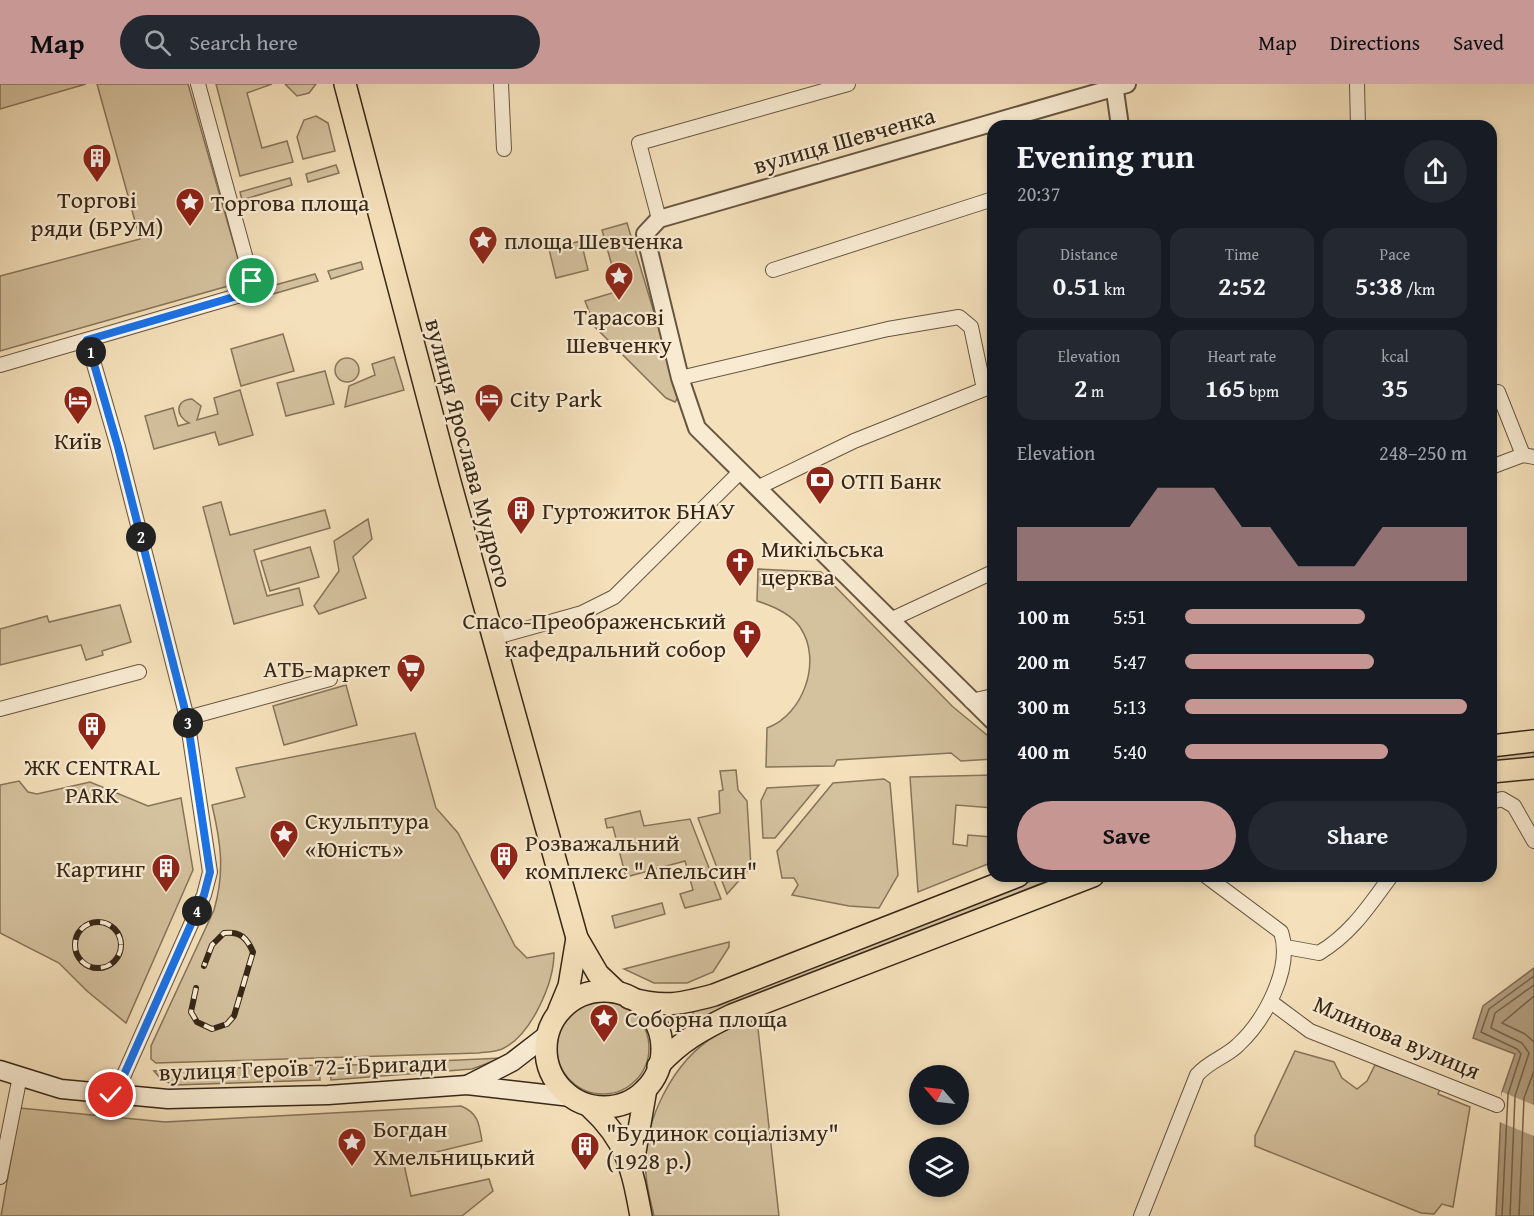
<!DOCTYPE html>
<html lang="en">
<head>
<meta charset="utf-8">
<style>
  :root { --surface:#171b24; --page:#242831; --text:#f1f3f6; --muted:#9ea1a6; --accent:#c59692 }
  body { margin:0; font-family:"Gentium Book Plus",serif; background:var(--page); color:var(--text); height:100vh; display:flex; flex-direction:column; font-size:22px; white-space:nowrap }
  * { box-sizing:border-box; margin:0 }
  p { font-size:20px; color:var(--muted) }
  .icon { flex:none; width:33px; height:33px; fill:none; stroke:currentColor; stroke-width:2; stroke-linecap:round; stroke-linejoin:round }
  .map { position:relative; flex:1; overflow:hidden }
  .sheet { position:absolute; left:987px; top:36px; width:510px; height:762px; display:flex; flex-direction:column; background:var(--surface); border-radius:18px; box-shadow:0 3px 9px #0003 }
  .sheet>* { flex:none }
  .needle { width:39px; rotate:298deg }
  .fabs { position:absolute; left:909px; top:981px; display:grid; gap:12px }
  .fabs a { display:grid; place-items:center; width:60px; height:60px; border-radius:50%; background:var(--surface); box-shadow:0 3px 9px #0003; font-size:30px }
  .pin { position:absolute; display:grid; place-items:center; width:51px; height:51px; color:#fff; margin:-26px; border:3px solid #fff; border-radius:50%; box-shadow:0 2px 6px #0007 }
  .km { position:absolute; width:30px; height:30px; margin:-15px; border-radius:50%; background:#222; color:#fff; font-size:16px; line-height:30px; text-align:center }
  .round { display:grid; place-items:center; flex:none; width:63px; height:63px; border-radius:32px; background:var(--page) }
  .summary { display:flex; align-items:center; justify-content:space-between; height:102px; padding:0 30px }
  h1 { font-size:33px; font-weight:700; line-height:45px }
  .figures { display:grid; grid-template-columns:repeat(3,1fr); gap:9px; height:102px; padding:6px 30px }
  .figures div { display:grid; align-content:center; border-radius:15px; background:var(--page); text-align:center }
  .figures b { font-size:26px; font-weight:700 }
  .figures small { font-size:16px; font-weight:400 }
  .figures p { font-size:16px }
  .chart { height:168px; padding:12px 30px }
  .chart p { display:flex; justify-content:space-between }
  .chart svg { width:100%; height:108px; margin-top:6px; fill:var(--accent); opacity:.7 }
  .primary-button { display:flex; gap:12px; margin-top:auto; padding:12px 30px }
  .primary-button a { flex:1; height:69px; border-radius:36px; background:var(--accent); color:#111; font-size:24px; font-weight:700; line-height:69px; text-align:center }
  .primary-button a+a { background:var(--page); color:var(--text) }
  ul { padding:0 30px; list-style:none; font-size:20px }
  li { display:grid; grid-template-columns:96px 72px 1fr; align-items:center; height:45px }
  li i { height:15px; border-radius:8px; background:var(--accent) }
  header { display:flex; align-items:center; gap:36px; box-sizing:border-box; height:84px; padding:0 30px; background:var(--accent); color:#111 }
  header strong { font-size:28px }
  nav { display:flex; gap:33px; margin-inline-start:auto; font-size:21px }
  .search { width:420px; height:54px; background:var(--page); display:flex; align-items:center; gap:15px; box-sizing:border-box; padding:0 21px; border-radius:33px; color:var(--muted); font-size:22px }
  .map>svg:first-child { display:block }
  .green { fill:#d4c19e; stroke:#86745a; stroke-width:1.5 }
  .water { fill:#b4a183; stroke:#827058; stroke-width:1.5 }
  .pier { fill:#f4e0ba }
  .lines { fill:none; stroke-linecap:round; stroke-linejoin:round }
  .shore { stroke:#76644d; stroke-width:1.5 }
  .minor-casing { stroke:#675540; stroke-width:16 }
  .tertiary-casing { stroke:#675540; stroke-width:20 }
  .secondary-casing { stroke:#382717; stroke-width:21 }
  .primary-casing { stroke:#382717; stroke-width:24 }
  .minor { stroke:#f8ebd2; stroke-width:14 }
  .tertiary { stroke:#f8ebd2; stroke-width:16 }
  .secondary { stroke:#f8ebd2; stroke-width:18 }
  .primary { stroke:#f4e0ba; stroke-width:21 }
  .rail-casing { stroke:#382717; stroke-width:6 }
  .rail { stroke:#f8ebd2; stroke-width:4; stroke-dasharray:11; stroke-linecap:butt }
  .route-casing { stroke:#fff; stroke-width:12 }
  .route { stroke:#1a73e8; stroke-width:8 }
  .labels { text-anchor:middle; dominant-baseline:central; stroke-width:4.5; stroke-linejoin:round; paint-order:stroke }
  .street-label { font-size:24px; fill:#382717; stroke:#f8ebd2 }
  .poi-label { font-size:24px; fill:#382717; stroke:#f8ebd2; text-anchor:start }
</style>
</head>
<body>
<header>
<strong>Map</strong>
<div class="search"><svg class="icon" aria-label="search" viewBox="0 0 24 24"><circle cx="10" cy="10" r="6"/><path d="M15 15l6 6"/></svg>Search here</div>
<nav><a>Map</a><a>Directions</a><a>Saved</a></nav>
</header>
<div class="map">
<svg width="1534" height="1132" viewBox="0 0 1534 1132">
  <rect width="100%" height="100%" fill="#f4e0ba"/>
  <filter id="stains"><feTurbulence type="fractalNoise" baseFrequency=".00333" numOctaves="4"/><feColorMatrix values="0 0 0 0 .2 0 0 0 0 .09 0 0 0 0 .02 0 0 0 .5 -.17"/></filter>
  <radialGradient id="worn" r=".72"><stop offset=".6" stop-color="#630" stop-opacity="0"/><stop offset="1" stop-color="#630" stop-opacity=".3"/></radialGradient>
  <!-- green -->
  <g class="green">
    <polygon points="0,0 86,0 0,25"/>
    <polygon points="97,0 188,0 242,189 235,200 0,267 0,192 140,155"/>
    <polygon points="216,0 272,0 247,9 262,64 287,57 293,78 240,92"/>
    <polygon points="285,0 316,0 309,9 297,12"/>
    <polygon points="316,32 328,39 335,67 303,75 297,53 304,36"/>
    <polygon points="336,81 339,89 308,98 306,90"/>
    <polygon points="290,94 292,101 242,116 240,108"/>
    <polygon points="627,139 675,298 677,315 675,318 666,314 595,243 585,217 619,207 602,146"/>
    <polygon points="581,157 588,186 556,194 549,165"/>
    <polygon points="361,178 363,185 331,195 328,187"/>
    <polygon points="315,190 318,197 266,212 264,204"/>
    <polygon points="283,250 294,287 241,302 231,265"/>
    <polygon points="394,273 404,306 345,323 349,302 375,291 372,280"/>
    <circle cx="347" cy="286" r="12"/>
    <polygon points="325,287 334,320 286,332 277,299"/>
    <path d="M240,306L253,351L219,361L215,348L154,365L145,332L173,324L178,342L189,339C175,332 175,316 192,315L201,322L197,336L218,330L214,314Z"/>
    <polygon points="221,418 230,451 325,426 330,444 254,466 267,512 299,504 303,521 234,540 203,423"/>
    <polygon points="368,435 372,455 353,473 366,514 319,530 314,522 339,487 334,457"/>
    <polygon points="310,463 319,493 270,507 261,477"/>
    <path d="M758,485L821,488L952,622L993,656V675L961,677L951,669L837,676L834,682L766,683L767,644C803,631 823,577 800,543C790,529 773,522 757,517Z"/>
    <polygon points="120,521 131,558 102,567 103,571 86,576 81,561 0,581 0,545 47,532 49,538"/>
    <polygon points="346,601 357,641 284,661 273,622"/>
    <path d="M415,649L436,724L458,749L515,862L527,874L554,869C554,899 531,952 502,965C495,968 486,968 479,969L156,979L151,975V962L214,826C225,788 221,759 212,721L245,713L236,684Z"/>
    <polygon points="1534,666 1534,675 1491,679 1491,670"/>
    <polygon points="736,686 738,706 747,717 751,783 727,810 698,734 720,729 719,707 723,706 720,687"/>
    <polygon points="993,691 993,724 956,721 953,760 967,762 968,751 992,753 993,778 918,808 910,693"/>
    <polygon points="884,695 890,699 898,791 879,824 849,822 792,811 798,801 794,794 782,794 777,767 833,699"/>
    <polygon points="19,697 28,708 37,710 90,698 148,722 181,714 193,786 126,939 87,907 59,879 0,849 0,701"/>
    <polygon points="819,701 775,754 763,754 761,717 767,704"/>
    <polygon points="640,727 644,742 690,735 721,815 685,824 680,810 693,806 685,777 626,793 613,743 607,744 605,735"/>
    <polygon points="1044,792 1059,792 885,863 696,935 692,927"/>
    <polygon points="662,819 665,830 615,844 612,832"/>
    <polygon points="729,858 729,863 713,888 687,899 654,899 624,885"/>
    <circle cx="603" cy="964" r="46"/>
    <path d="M757,936L779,1132H654C651,1119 647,1105 646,1091C641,1039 673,976 718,950C729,943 744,940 757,936Z"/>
    <polygon points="1295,967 1334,978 1342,994 1357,1005 1367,997 1375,981 1440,1005 1438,1010 1470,1023 1453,1123 1442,1120 1434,1130 1421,1129 1255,1062 1255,1052"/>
    <polygon points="502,974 472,985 331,996 330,982"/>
    <polygon points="319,981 320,996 175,1001 162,996 154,987"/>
    <path d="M461,1022C478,1029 479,1039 482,1057L403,1076L411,1112L489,1095L493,1107L462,1132H1L20,1024L165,1038Z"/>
  </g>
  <!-- water -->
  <polygon class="water" points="1534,884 1534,1132 1496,1132 1502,1008 1515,970 1473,954 1483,922"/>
  <!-- pier -->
  <polygon class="pier" points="1502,1008 1534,1021 1534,1052 1497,1037"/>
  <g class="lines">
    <!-- shore -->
    <g class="shore">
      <polyline points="1534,912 1502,939 1525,950 1534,958"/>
      <polyline points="1502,1132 1508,1010 1521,970 1517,965 1481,948 1489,925 1534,892"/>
      <polyline points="1510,1132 1515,1012 1529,969 1522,959 1491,944 1495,929 1534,901"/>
      <polyline points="1519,1132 1524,1014 1534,987"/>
    </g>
    <!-- minor casing -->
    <g class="minor-casing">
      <g id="minor">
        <polyline points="501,0 504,65"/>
        <polyline points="1357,0 1358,42"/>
        <polyline points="659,135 639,59 848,0"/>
        <polyline points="773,186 993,115"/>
        <polyline points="87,256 118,363 187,634 210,788 204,811 115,1011"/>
        <polyline points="0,281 244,210 252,197 198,0"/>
        <polyline points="680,294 888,245 959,233 971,243 984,305"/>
        <polyline points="1498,308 1523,371"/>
        <polyline points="1491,383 1523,371 1534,373"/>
        <polyline points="757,404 854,357 992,302"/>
        <polyline points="890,536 993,488"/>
        <polyline points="493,554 582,529 614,513 740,388"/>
        <polyline points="971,617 993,612"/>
        <polyline points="0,625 139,588"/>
        <polyline points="187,634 330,595"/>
        <polyline points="1491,718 1502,715 1514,722 1534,757"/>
        <path d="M1286,863L1319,869C1351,850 1369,822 1391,792"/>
        <polyline points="1271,918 1310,947 1497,1021"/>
        <polyline points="0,1093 20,992"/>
        <path d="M1141,1132L1197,991C1209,977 1226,973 1238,961C1265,936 1293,884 1281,848L1206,792"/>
      </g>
    </g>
    <!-- tertiary casing -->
    <g class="tertiary-casing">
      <g id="tertiary">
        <polyline points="1114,0 1120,42"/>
        <polyline points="993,637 697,344 680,294 645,150 659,135 1127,0"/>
      </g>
    </g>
    <!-- secondary casing -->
    <g class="secondary-casing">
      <g id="secondary">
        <polyline points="0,986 61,1005 168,1015 328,1011 467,1001 571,1013"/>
        <polyline points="469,1000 512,978 547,951"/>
      </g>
    </g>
    <!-- primary casing -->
    <g class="primary-casing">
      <g id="primary">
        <polyline points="345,0 450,398 577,854 598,890 617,908"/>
        <polyline points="1491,662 1534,657"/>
        <polyline points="1491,688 1534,684"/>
        <circle cx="604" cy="965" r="58"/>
        <path d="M629,914C664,924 681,920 714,911L1018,792"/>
        <polyline points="559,926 569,902 577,854"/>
        <path d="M658,982C681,957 701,946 732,931L1093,792"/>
        <path d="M590,1023C627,1057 632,1084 641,1132"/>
        <polyline points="632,1085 646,1005"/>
      </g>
    </g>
    <!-- minor -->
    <use href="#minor" class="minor"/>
    <!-- tertiary -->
    <use href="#tertiary" class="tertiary"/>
    <!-- secondary -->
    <use href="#secondary" class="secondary"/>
    <!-- primary -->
    <use href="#primary" class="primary"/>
    <!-- rail casing -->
    <g class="rail-casing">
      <g id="rail">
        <circle cx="98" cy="861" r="23"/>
        <path d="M196,904L191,928L197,938L212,945L227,940L234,932L253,868C247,854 240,847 224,849L212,861L204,882"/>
      </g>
    </g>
    <!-- rail -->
    <use href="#rail" class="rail"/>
  </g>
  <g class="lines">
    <!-- route casing -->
    <g class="route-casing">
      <polyline id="route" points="111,1011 115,1011 204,811 210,788 187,634 118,363 87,256 244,210 252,197"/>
    </g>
    <!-- route -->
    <use href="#route" class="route"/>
  </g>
  <!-- icons -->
  <defs>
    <g id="building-pin" transform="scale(1.5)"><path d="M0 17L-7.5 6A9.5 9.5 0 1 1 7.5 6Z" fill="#8f2418" stroke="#f8ebd2"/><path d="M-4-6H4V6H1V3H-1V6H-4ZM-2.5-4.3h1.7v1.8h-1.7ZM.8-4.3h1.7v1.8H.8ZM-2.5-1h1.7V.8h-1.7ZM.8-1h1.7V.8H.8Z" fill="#fff"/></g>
    <g id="sight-pin" transform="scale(1.5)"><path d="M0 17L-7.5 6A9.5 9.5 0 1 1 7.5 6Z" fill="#8f2418" stroke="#f8ebd2"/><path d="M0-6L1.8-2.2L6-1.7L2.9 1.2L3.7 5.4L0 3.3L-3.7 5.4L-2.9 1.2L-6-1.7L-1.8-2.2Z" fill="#fff"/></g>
    <g id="hotel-pin" transform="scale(1.5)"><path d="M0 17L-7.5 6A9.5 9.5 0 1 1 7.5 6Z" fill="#8f2418" stroke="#f8ebd2"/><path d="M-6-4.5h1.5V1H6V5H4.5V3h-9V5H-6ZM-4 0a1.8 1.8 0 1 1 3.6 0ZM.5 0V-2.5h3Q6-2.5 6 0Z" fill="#fff"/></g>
    <g id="bank-pin" transform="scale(1.5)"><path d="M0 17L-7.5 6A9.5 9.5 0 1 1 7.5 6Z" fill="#8f2418" stroke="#f8ebd2"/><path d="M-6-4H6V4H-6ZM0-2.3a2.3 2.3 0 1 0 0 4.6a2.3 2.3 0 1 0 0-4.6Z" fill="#fff"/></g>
    <g id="church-pin" transform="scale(1.5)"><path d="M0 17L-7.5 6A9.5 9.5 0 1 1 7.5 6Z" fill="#8f2418" stroke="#f8ebd2"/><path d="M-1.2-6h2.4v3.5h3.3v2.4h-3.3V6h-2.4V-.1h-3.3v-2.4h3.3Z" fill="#fff"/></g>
    <g id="supermarket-pin" transform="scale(1.5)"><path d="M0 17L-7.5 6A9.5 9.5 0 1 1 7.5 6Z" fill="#8f2418" stroke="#f8ebd2"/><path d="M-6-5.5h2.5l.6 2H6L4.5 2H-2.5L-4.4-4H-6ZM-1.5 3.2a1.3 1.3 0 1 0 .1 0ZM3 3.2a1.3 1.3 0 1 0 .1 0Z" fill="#fff"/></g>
  </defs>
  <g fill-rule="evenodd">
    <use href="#building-pin" x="97" y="74"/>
    <use href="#sight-pin" x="190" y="118"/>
    <use href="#sight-pin" x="483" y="156"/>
    <use href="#sight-pin" x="619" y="192"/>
    <use href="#hotel-pin" x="489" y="314"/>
    <use href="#hotel-pin" x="78" y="316"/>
    <use href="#bank-pin" x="820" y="396"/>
    <use href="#building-pin" x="521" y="426"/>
    <use href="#church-pin" x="740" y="478"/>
    <use href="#church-pin" x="747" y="550"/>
    <use href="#supermarket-pin" x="411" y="584"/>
    <use href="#building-pin" x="92" y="642"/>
    <use href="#sight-pin" x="284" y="750"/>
    <use href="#building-pin" x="504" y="772"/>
    <use href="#building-pin" x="166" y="784"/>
    <use href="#sight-pin" x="604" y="934"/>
    <use href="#sight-pin" x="352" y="1058"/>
    <use href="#building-pin" x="585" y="1062"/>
  </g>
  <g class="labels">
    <!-- street labels -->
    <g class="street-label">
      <text transform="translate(844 56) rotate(-16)">вулиця Шевченка</text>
      <text transform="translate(469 369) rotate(75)">вулиця Ярослава Мудрого</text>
      <text transform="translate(1397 953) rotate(23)">Млинова вулиця</text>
      <text transform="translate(303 983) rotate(-2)">вулиця Героїв 72-ї Бригади</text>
    </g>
    <!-- poi labels -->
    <g class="poi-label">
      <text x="97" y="115" text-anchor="middle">Торгові<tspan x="97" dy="28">ряди (БРУМ)</tspan></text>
      <text x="211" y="118">Торгова площа</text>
      <text x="504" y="156">площа Шевченка</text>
      <text x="619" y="232" text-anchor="middle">Тарасові<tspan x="619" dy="28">Шевченку</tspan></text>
      <text x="510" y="314">City Park</text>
      <text x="78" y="356" text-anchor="middle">Київ</text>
      <text x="841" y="396">ОТП Банк</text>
      <text x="542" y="426">Гуртожиток БНАУ</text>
      <text x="761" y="464">Микільська<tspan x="761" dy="28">церква</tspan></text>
      <text x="726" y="536" text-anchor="end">Спасо-Преображенський<tspan x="726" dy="28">кафедральний собор</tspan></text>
      <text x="390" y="584" text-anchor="end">АТБ-маркет</text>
      <text x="92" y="682" text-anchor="middle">ЖК CENTRAL<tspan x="92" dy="28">PARK</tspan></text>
      <text x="305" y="736">Скульптура<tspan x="305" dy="28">«Юність»</tspan></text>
      <text x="525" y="758">Розважальний<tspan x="525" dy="28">комплекс "Апельсин"</tspan></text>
      <text x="145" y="784" text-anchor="end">Картинг</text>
      <text x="625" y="934">Соборна площа</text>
      <text x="373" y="1044">Богдан<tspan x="373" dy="28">Хмельницький</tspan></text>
      <text x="606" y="1048">"Будинок соціалізму"<tspan x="606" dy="28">(1928 р.)</tspan></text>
    </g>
  </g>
  <rect width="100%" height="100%" filter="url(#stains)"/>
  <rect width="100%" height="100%" fill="url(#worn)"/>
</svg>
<div class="fabs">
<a><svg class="needle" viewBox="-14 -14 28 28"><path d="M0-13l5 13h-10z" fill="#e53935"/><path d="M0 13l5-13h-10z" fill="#9ea1a6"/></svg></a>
<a><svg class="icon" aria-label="layers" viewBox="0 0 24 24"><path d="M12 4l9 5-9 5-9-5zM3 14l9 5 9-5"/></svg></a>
</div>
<div class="pin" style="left:252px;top:197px;background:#1e9e55"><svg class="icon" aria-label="arrive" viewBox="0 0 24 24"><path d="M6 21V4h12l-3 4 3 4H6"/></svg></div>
<div class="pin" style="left:111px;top:1011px;background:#d93025"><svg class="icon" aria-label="check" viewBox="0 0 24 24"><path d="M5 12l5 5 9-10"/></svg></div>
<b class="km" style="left:91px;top:268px">1</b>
<b class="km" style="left:141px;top:453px">2</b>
<b class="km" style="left:188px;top:639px">3</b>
<b class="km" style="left:197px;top:827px">4</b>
<section class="sheet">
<div class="summary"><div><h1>Evening run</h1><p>20:37</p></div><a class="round"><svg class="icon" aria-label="share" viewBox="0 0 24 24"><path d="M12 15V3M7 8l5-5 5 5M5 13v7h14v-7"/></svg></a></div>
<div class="figures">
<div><p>Distance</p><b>0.51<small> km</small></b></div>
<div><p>Time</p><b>2:52</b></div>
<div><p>Pace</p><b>5:38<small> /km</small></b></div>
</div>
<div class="figures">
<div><p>Elevation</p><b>2<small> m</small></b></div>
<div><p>Heart rate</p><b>165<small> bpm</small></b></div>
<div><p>kcal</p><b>35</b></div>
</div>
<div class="chart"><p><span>Elevation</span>248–250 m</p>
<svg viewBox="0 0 160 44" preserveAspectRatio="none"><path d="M0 44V22L10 22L20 22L30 22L40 22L50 6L60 6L70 6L80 22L90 22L100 38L110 38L120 38L130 22L140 22L150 22L160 22V44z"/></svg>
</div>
<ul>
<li><b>100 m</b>5:51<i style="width:64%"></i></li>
<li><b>200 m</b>5:47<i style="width:67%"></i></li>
<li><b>300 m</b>5:13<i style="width:100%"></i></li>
<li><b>400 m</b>5:40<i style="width:72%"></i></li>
</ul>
<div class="primary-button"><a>Save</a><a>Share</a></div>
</section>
</div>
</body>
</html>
